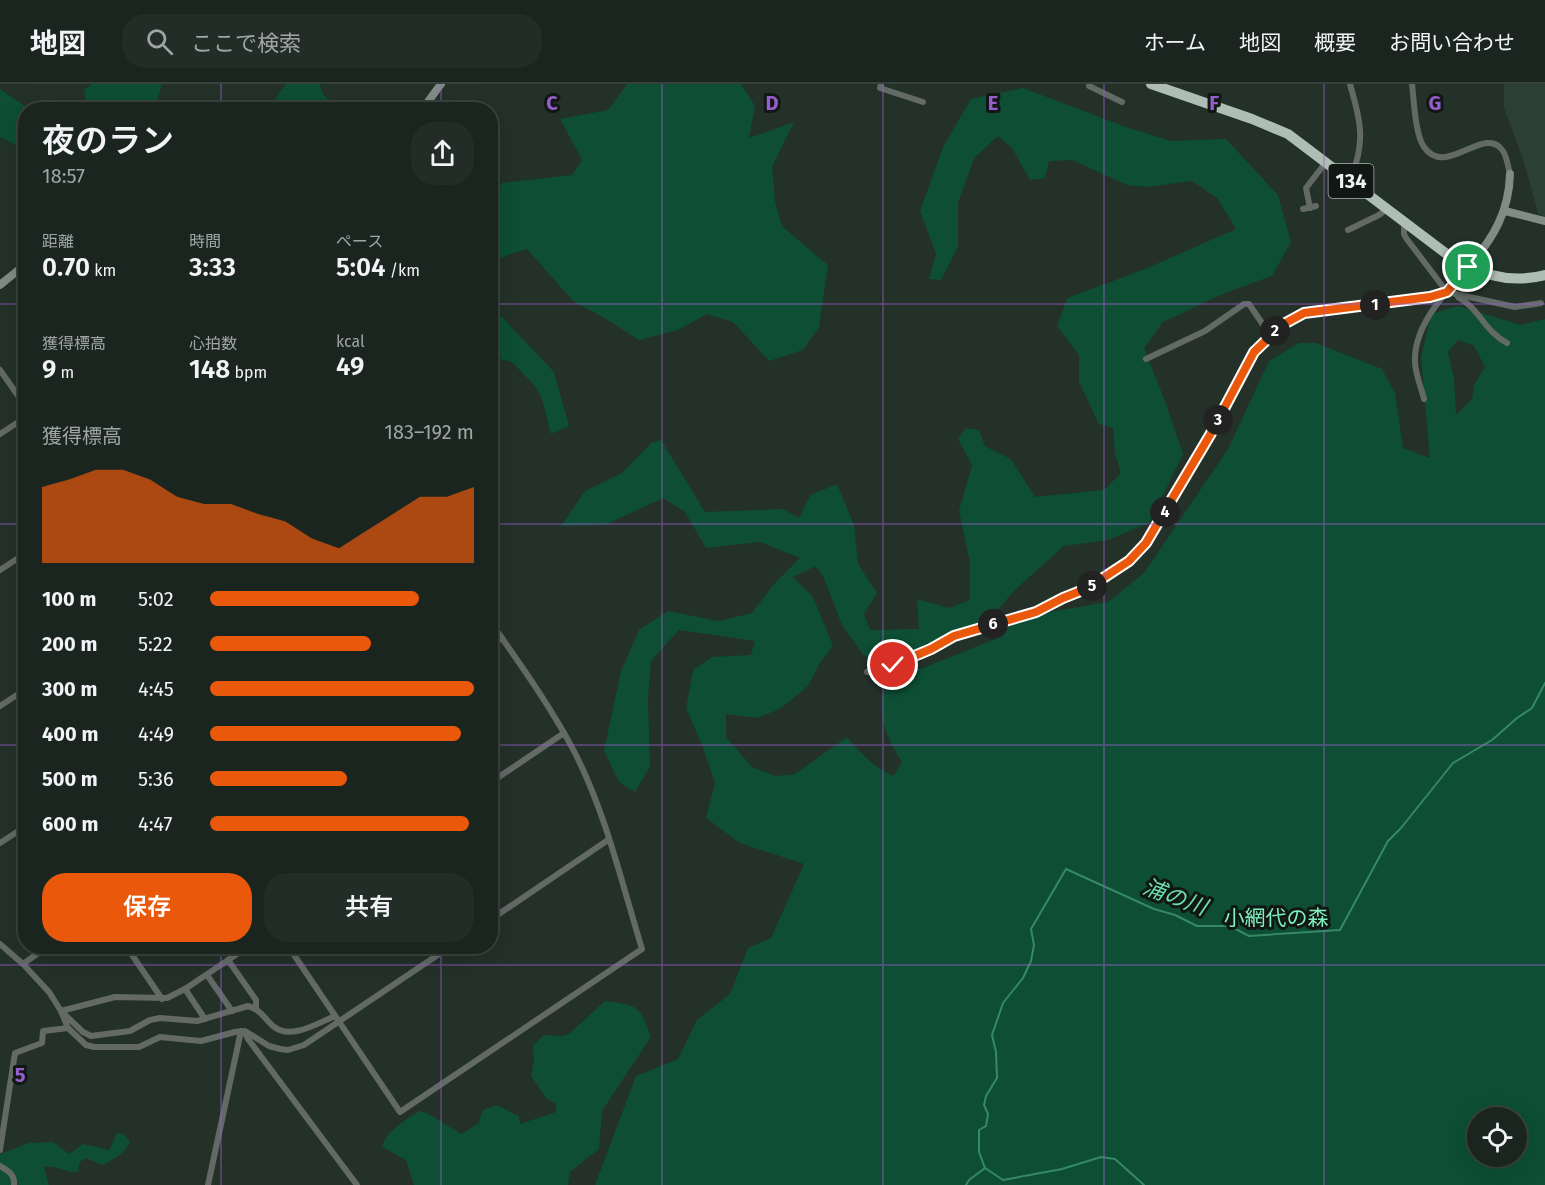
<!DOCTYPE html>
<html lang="ja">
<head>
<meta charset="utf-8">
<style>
  :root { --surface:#1a251f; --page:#232d28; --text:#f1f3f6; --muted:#9fa5a4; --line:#38423d; --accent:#ea580c }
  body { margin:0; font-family:"Fira Sans","Noto Sans JP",sans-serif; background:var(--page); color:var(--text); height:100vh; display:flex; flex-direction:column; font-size:22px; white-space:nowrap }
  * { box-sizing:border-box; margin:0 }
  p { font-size:20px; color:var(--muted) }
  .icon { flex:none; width:33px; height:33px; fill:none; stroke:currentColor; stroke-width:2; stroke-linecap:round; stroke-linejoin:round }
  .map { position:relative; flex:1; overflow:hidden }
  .sheet { position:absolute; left:18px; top:18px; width:480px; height:852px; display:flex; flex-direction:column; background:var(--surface); border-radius:24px; box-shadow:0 6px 24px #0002,0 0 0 2px var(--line) }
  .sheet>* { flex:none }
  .fabs { position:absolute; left:1467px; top:1023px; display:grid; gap:12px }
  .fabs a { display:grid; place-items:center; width:60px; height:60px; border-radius:50%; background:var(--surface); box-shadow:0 6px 24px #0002,0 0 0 2px var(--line); font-size:30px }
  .pin { position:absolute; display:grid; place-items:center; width:51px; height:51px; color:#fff; margin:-26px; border:3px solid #fff; border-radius:50%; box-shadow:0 2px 6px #0007 }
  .km { position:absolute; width:30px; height:30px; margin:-15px; border-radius:50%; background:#222; color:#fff; font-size:16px; line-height:30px; text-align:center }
  .round { display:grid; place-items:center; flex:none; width:63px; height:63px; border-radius:24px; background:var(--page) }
  .summary { display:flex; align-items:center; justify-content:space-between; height:102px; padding:0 24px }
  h1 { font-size:33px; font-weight:600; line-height:45px }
  .metrics { display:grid; grid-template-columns:repeat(3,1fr); gap:9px; height:102px; padding:6px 24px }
  .metrics div { display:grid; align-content:center }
  .metrics b { font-size:26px; font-weight:600 }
  .metrics small { font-size:16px; font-weight:400 }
  .metrics p { font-size:16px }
  .chart { height:168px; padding:12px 24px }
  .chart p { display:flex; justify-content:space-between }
  .chart svg { width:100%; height:108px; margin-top:6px; fill:var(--accent); opacity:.7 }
  .cta { display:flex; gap:12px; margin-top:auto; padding:12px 24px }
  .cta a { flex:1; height:69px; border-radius:24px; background:var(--accent); color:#fff; font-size:24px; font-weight:600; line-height:69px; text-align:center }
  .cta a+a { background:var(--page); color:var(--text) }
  ul { padding:0 24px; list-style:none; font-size:20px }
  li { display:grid; grid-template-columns:96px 72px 1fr; align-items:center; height:45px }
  li i { height:15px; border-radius:8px; background:var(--accent) }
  header { display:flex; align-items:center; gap:36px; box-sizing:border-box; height:84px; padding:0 30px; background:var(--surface); border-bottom:2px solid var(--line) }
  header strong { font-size:28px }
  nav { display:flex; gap:33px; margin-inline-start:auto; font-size:21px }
  .search { width:420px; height:54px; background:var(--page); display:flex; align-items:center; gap:15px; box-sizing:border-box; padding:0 21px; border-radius:24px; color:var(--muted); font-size:22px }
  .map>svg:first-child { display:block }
  .built { fill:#2b3f35 }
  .green { fill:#0d4e35; fill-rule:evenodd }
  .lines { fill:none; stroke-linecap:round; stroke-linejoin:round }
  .stream { stroke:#368965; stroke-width:2 }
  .street { stroke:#636a66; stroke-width:6 }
  .secondary { stroke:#818c86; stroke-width:8 }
  .highway { stroke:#aebeb5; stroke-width:10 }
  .route-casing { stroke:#fff; stroke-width:12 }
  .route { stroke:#ea580c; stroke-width:8 }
  .grid { fill:none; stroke:#975ecb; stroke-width:1.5; stroke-opacity:0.55 }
  .labels { text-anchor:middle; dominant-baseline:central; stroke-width:6; stroke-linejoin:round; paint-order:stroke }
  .shield { fill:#111714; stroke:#aab2ad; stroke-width:1.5 }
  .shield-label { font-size:20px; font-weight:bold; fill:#ecf4ef }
  .park-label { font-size:21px; fill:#7ff0bc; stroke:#111714 }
  .water-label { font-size:22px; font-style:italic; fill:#6ddfab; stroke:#111714 }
  .grid-label { font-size:20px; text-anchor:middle; font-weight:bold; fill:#975ecb; stroke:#111714; stroke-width:6; stroke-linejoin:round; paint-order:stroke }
</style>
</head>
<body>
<header>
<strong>地図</strong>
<div class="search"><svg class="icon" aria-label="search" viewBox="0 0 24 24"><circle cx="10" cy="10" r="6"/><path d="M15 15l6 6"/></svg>ここで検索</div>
<nav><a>ホーム</a><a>地図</a><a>概要</a><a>お問い合わせ</a></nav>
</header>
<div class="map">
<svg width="1545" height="1101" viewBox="0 0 1545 1101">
  <rect width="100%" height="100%" fill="#233129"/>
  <!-- built -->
  <polygon class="built" points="1504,0 1545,0 1545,133 1538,129 1523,75 1504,24"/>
  <!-- green -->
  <g class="green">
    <polygon points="92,0 162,0 155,25 81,25 87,22 84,6"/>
    <polygon points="286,0 320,0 322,9 338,25 268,25"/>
    <polygon points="627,0 741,0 755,22 749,54 794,38 772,83 775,117 782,142 828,181 819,243 803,266 769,277 733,238 707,230 678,246 639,256 608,236 573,217 527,165 505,172 491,179 491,121 502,99 572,91 582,76 560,35 608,26"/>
    <path d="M1023,4L1126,43L1171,57L1226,55L1278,111L1291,158L1272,192L1225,209L1163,238L1144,264L1165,317L1183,370L1150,438L1108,456L1064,462L1016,505L990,534L889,579L864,572L842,541L823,492L816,482L793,493L813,513L833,562L820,579L808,602L780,625L757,634L726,630V653L752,683L776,692L795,690L847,653C860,669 874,683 893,692L902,678C882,647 877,628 887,592L923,584L995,555L1003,543L1055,527L1108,518L1144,489L1228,365L1269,277L1299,259H1316L1382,285L1395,309L1403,364L1430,374L1421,273L1431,230L1458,222L1521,241L1545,235V1101H595L636,992L678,975L697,936L730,910L748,864L771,854L804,780L740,759L706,734L715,699L702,661L686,624L693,586L712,573L751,571L755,557L679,546L651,577L648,614L650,682L635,708L619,698L604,667L621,587L639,546L668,527L718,537L752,529L774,500L800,474L760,458L706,464L685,428L663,414L605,441L561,442L585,407L622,389L651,359L661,356L705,428L783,425L799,434L810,411L837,400L854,441L858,480L877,509L864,530L870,546L919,545L917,515L949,524L970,516V478L959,427L972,381L958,355L966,344L979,346L985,362L1011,375L1035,413L1104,406L1121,389L1115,370L1113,344L1099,340L1079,298V271L1057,242L1067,214L1145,185L1236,145L1217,114L1192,97L1146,103L1127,101L1072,76L1049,77L1045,94L1030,96L1012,64L998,52L974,74L958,119V163L941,196L929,195L936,170L920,127L943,63L971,15ZM1458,256L1474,262L1485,283L1474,301L1472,315L1456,331L1454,295L1448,268ZM1478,1034H1516V1072H1478Z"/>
    <polygon points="0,5 29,25 26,26 25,66 0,53"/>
    <polygon points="501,232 554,288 569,342 551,350 542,315 535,302 512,278 494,273 491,276 491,238"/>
    <path d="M605,917C639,922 639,920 651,953L602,1027L599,1065L570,1088L568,1101H414L406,1076L382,1063C385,1049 407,1034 419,1027L427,1029L461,1050L479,1039L482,1027C502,1015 501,1026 519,1032L520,1040L556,1028V1019L547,1015L531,992L534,976L533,961L544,951L564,952L570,949Z"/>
    <path d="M117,1049L123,1050L130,1057C125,1070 114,1074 103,1081L85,1074L80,1078L78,1088C65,1089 56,1080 44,1083L49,1101H0V1070L29,1059L53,1058L69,1070L83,1060L109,1066Z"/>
  </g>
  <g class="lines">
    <!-- stream -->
    <g class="stream">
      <polyline points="985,1084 1003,1096 1062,1085 1101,1073 1115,1075 1144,1101"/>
      <polyline points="966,1101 969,1096 985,1084 979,1068 979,1046 986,1042 988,1030 984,1021 986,1012 997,994 996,968 992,951 1003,919 1023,894 1031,877 1034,861 1031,845 1066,785 1154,825 1175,831 1197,842 1230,842 1249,852 1340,846 1388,757 1401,744 1453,679 1492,656 1517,634 1532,624 1545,599"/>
    </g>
    <!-- street -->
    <g class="street">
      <polyline points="881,0 880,4 923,18"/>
      <polyline points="1090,0 1089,2 1122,18"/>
      <path d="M1350,0C1361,40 1366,57 1350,97"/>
      <path d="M1412,0C1414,17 1415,50 1424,63C1446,95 1485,39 1503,67C1507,73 1508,83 1510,90"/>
      <polyline points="1310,124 1306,104 1326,78"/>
      <polyline points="1303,125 1316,122"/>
      <polyline points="1404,139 1404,150 1406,154 1447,208"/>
      <polyline points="1348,146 1379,131 1387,125"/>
      <path d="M1458,213C1480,225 1484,247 1507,259"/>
      <polyline points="1146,275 1205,247 1244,220 1249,220 1270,251"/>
      <polyline points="0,286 26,323"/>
      <path d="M1424,315C1421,303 1416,292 1415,279C1413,242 1445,209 1468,183"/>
      <polyline points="0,350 26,333"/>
      <polyline points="0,486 26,469"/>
      <polyline points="490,562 502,554"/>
      <polyline points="867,588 883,586 931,565 955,552 1036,528 1063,514 1088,504 1129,477 1146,459 1169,420 1219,335 1254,268 1282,241 1304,229 1430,213 1447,208 1515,223 1541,219"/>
      <polyline points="0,622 26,605"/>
      <polyline points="490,699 564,649"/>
      <polyline points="0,759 26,742"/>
      <polyline points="490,836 608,756"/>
      <polyline points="0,860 23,880 49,908 61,927 68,944 86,961 94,963 139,963 160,953 201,957 235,948 245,947 269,962 280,965 288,966 304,961 451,862"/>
      <polyline points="126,862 162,915"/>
      <path d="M288,862L400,1028L642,865C622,800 606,730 575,669C551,623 520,580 490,537"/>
      <polyline points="228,876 256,916 256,924"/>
      <polyline points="23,880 48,862"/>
      <polyline points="207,891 232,927"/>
      <polyline points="185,905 205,935"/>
      <polyline points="61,927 115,913 167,914 185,905 249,862"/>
      <path d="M63,929L83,948L91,952L130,947L150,936L160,934L197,937L248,922C260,925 265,935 273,942C290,957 318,939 335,932"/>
      <polyline points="245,948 248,955 357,1101"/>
      <polyline points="0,1066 15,969 42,959 43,947 68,944"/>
      <path d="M0,1082C8,1087 15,1090 14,1101"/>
      <polyline points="208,1101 241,947"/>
    </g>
    <!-- secondary -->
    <g class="secondary">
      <polyline points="422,26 441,0"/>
      <polyline points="1505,127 1545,137"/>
      <path d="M1468,183C1493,155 1509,128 1510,90"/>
      <polyline points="0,201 26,180"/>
    </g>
    <!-- highway -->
    <path class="highway" d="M1151,0L1252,35L1288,50L1444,168C1475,189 1507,201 1545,191"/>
  </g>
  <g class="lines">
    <!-- route casing -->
    <g class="route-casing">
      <polyline id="route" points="893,581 931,565 954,552 1036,528 1063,514 1088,504 1129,477 1146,459 1169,420 1210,351 1254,268 1282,241 1304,229 1430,213 1447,208 1468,183"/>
    </g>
    <!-- route -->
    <use href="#route" class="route"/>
  </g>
  <!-- grid -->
  <path class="grid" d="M221,0V26M441,0V26M662,0V1101M883,0V1101M1104,0V1101M1324,0V1101M0,220H26M490,220H1545M0,440H26M490,440H1545M0,661H26M490,661H1545M221,862V1101M441,862V1101M0,881H1545"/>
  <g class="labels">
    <!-- shield labels -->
    <rect class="shield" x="1328.5" y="80" width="45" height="34" rx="4.5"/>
    <g class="shield-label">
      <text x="1351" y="97">134</text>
    </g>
    <!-- park labels -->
    <g class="park-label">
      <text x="1276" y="834">小網代の森</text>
    </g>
    <!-- water labels -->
    <g class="water-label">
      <text transform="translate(1175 813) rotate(20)">浦の川</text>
    </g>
  </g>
  <g class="grid-label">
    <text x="552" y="26">C</text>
    <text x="772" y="26">D</text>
    <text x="993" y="26">E</text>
    <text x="1214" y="26">F</text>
    <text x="1435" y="26">G</text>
    <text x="20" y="998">5</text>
  </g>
</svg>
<div class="fabs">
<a><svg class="icon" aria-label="locate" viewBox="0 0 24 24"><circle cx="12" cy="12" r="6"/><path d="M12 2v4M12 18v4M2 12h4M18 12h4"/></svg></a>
</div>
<div class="pin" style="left:1468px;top:183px;background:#1e9e55"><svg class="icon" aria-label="arrive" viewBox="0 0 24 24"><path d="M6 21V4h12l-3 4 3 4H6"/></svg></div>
<div class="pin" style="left:893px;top:581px;background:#d93025"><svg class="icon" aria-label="check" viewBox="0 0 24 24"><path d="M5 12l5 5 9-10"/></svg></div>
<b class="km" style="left:1375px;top:221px">1</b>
<b class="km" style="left:1275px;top:247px">2</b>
<b class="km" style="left:1218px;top:336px">3</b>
<b class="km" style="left:1165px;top:428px">4</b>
<b class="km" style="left:1092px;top:502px">5</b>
<b class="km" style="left:993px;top:540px">6</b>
<section class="sheet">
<div class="summary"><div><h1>夜のラン</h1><p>18:57</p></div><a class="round"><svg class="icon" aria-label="share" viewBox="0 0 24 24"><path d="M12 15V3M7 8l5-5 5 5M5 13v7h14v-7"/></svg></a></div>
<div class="metrics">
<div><p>距離</p><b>0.70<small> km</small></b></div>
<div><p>時間</p><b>3:33</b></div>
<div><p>ペース</p><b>5:04<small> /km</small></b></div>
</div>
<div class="metrics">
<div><p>獲得標高</p><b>9<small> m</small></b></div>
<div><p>心拍数</p><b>148<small> bpm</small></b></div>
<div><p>kcal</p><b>49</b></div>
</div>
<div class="chart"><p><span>獲得標高</span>183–192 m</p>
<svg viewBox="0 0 160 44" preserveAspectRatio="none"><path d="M0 44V13L10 10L20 6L30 6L40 10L50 17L60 20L70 20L80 24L90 27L100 34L110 38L120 31L130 24L140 17L150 17L160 13V44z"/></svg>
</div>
<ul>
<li><b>100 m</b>5:02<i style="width:79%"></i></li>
<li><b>200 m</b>5:22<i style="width:61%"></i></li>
<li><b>300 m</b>4:45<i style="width:100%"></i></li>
<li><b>400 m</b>4:49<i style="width:95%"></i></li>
<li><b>500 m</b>5:36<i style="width:52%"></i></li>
<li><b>600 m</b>4:47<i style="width:98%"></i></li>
</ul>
<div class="cta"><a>保存</a><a>共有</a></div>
</section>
</div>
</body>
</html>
